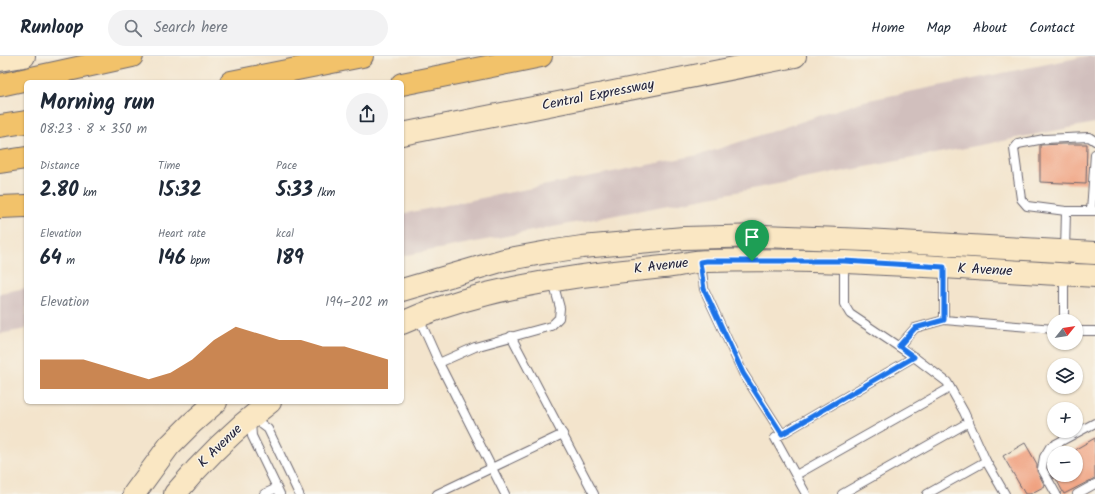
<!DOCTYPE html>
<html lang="en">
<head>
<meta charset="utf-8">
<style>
  :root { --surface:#fff; --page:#f2f2f3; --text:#1f2937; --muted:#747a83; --line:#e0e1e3; --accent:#b45309 }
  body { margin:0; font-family:Kalam,sans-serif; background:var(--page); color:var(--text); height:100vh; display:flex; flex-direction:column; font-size:15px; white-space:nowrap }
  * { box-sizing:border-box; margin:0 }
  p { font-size:13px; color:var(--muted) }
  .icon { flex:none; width:22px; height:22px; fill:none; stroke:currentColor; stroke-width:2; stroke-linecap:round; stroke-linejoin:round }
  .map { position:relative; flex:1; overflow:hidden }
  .drawer { position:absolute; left:24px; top:24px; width:380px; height:324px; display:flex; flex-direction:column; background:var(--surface); border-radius:6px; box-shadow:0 1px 3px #0004 }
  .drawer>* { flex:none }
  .needle { width:26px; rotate:60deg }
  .fabs { position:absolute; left:1047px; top:258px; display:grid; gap:8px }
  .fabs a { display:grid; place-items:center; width:36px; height:36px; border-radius:50%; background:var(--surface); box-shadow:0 1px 3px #0004; font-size:20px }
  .pin { position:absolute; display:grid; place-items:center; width:34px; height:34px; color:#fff; margin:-41px -17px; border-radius:50% 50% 50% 0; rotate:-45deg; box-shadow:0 0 4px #0007 }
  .pin .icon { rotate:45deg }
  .round { display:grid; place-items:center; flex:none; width:42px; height:42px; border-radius:21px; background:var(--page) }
  .headline { display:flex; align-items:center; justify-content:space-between; height:68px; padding:0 16px }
  h1 { font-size:22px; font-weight:700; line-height:30px }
  .metrics { display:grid; grid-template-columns:repeat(3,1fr); gap:6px; height:68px; padding:4px 16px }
  .metrics div { display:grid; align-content:center }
  .metrics b { font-size:20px; font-weight:700 }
  .metrics small { font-size:11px; font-weight:400 }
  .metrics p { font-size:11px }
  .chart { height:112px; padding:8px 16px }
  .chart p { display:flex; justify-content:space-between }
  .chart svg { width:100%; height:72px; margin-top:4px; fill:var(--accent); opacity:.7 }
  header { display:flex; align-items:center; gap:24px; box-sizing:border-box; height:56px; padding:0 20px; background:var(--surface); border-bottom:1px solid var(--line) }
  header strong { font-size:19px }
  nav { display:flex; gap:22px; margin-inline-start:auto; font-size:14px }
  .search { width:280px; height:36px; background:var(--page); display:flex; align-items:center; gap:10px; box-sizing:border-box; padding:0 14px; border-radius:22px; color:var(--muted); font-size:15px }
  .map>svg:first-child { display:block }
  .railway { fill:#d1bfbd }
  .building { fill:#f09f7d }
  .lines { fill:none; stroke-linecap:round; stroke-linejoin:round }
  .lane-casing { stroke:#6b666e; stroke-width:10 }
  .secondary-casing { stroke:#6b666e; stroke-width:24 }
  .highway-casing { stroke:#6b666e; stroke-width:24 }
  .lane { stroke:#fff; stroke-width:8 }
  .secondary { stroke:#fae7c3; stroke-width:22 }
  .highway { stroke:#f2c26a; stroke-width:22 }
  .route-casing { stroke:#fff; stroke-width:8 }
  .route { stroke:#1a73e8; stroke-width:5 }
  .labels { text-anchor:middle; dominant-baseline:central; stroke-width:3; stroke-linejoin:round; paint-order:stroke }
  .street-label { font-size:14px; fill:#22223b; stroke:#f7f3e8 }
</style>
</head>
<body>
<header>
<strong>Runloop</strong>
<div class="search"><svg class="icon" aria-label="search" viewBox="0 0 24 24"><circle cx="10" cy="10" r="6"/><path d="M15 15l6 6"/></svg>Search here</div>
<nav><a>Home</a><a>Map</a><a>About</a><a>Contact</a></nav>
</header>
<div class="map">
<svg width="1095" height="438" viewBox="0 0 1095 438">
  <rect width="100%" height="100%" fill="#f7f3e8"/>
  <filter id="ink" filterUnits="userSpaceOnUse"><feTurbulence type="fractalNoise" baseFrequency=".025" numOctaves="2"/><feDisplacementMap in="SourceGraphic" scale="8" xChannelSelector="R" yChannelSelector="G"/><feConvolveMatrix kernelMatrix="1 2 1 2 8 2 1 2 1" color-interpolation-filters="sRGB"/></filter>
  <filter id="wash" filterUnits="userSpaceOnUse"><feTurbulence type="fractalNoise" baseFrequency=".012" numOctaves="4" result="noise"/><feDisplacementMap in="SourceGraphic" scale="16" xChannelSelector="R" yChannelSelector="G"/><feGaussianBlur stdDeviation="0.9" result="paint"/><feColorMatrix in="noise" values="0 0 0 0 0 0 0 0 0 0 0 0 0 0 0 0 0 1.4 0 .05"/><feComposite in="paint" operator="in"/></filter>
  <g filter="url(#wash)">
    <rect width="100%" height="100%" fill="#f3e4cc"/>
    <!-- railway -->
    <g class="railway">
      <polygon points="1087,0 1095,0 1095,67 402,200 402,158 703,98 864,45"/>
      <polygon points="26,232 26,273 0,278 0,237"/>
    </g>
    <g id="blocks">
      <!-- building -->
      <g class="building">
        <polygon points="1062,88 1087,88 1086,128 1040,126 1040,89"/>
        <polygon points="1095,382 1095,422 1064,438 1054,419 1054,423 1048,412 1048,408 1054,405 1054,419 1076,419 1076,393"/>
        <polygon points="1025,387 1037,408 1037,415 1045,430 1030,438 1025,438 1003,400"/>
      </g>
    </g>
  </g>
  <g filter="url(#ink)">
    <use href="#blocks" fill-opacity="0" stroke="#6b666e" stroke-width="1"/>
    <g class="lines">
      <!-- lane casing -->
      <g class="lane-casing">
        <g id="lane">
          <polyline points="1066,155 1027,150 1021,143 1014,93 1018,88 1044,83 1089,81 1095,85"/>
          <polyline points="1091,155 1095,98"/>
          <polyline points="1065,195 1066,155 1095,155"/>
          <polyline points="701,206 704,233 743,317 782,378"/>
          <polyline points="844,206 844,248 850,258 914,301 947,326 964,356 986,405 927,438"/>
          <polyline points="944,212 944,264 1054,273"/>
          <polyline points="1064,219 1064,265"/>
          <polyline points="418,260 439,307 505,438"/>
          <polyline points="1076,275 1095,275"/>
          <polyline points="511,280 594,438"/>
          <polyline points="899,290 915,272 944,264"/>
          <polyline points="439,307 475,291 551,270 559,262 560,252 553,226"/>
          <polyline points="252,361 268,373 299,438"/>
          <polyline points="251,366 252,380 280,438"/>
          <polyline points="986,405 1005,438"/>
          <polyline points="796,419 950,332"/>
          <polyline points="264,438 277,432"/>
          <polyline points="437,438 563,378"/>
          <polyline points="806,438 775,382 914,301"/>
          <polyline points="842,438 969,366"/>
          <polyline points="1056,438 1042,413 1044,401 1050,391 1095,367"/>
          <polyline points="1077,438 1095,428"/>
        </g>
      </g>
      <!-- secondary casing -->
      <g class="secondary-casing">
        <g id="secondary">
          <polyline points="0,4 24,0"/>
          <polyline points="402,78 795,0"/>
          <polyline points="402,234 504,204 548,196 582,191 684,182 763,180 866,184 1095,197"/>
          <path d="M402,267C457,242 516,230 575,221C604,217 633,214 663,211C678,210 693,205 708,205C837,201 966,214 1095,220"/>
          <polyline points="134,438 169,390 192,367 216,346"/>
          <path d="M175,438C203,404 235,373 270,346"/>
        </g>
      </g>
      <!-- highway casing -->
      <g class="highway-casing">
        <g id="highway">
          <polyline points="231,26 362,0"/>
          <polyline points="402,28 541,0"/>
          <polyline points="0,29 132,0"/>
          <polyline points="0,70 26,66"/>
          <polyline points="0,106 26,102"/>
          <polyline points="0,151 26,150"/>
        </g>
      </g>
      <!-- lane -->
      <use href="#lane" class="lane"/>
      <!-- secondary -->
      <use href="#secondary" class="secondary"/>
      <!-- highway -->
      <use href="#highway" class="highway"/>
    </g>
  </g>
  <g class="lines" filter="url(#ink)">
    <!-- route casing -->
    <g class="route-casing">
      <polygon id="route" points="706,205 844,205 944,211 944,264 915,272 899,290 914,301 782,378 743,317 704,233 700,206"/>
    </g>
    <!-- route -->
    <use href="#route" class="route"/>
  </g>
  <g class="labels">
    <!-- street labels -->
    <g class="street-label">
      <text transform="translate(598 39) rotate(-11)">Central Expressway</text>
      <text transform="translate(661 210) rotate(-7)">K Avenue</text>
      <text transform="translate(985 214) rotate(3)">K Avenue</text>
      <text transform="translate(220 390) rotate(-44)">K Avenue</text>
    </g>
  </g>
</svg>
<div class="fabs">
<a><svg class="needle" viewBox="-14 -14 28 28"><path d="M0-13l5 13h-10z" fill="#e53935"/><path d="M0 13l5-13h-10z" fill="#747a83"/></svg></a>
<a><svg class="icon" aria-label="layers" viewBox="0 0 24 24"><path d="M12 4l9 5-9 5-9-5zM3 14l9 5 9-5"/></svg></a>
<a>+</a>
<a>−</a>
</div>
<div class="pin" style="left:752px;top:205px;background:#1e9e55"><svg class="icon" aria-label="arrive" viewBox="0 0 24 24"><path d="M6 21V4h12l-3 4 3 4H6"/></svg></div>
<section class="drawer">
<div class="headline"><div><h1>Morning run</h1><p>08:23 · 8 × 350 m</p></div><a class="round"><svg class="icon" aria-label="share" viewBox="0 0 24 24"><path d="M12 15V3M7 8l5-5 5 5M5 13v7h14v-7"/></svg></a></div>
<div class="metrics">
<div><p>Distance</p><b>2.80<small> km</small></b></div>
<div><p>Time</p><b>15:32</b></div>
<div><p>Pace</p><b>5:33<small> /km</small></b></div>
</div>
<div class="metrics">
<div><p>Elevation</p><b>64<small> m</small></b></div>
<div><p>Heart rate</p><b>146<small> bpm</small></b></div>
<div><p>kcal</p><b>189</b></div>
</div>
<div class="chart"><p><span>Elevation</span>194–202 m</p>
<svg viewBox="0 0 160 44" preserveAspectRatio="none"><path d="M0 44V26L10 26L20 26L30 30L40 34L50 38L60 34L70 26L80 14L90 6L100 10L110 14L120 14L130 18L140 18L150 22L160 26V44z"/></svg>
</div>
</section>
</div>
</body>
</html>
